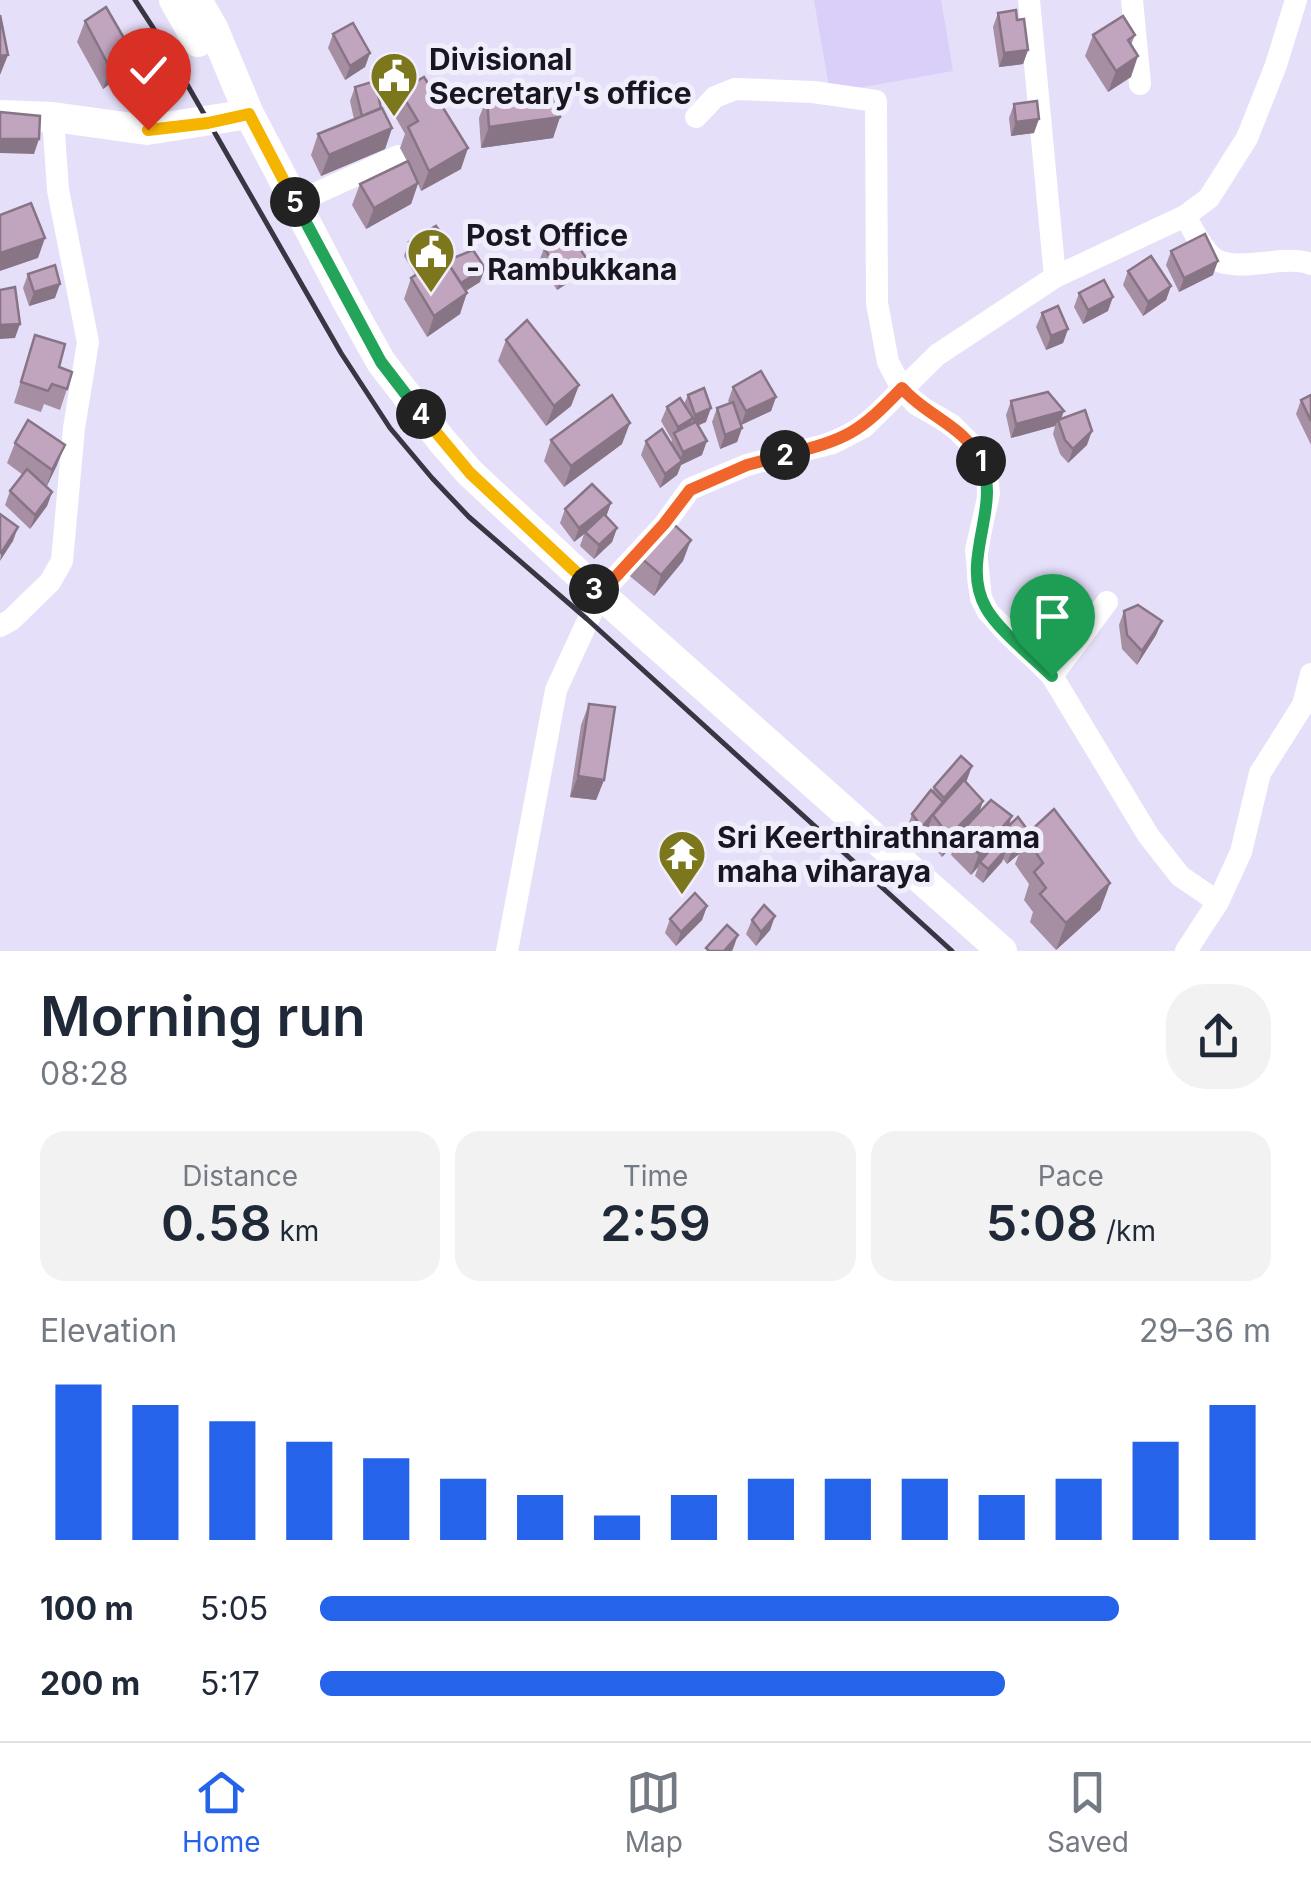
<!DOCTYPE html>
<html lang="en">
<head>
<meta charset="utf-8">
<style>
  :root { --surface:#fff; --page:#f2f2f3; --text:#1f2937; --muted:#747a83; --line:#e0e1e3; --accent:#2563eb }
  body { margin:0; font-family:Inter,sans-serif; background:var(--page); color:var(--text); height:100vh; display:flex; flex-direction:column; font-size:38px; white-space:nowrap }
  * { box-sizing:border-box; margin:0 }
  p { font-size:32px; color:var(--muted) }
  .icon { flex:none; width:55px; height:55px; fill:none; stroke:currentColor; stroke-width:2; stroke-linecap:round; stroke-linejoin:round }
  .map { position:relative; height:951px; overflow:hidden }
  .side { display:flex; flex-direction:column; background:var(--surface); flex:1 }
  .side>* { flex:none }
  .pin { position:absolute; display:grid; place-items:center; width:85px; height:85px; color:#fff; margin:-102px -42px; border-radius:50% 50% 50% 0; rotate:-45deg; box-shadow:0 0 10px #0007 }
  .pin .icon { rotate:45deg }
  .km { position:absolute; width:50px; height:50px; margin:-25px; border-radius:50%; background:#222; color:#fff; font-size:28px; line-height:50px; text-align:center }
  .round { display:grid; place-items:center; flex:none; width:105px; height:105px; border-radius:40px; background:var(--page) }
  .headline { display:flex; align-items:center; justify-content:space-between; height:170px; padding:0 40px }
  h1 { font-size:55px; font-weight:600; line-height:75px }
  .stats { display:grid; grid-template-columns:repeat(3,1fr); gap:15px; height:170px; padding:10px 40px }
  .stats div { display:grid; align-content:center; border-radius:25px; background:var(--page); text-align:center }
  .stats b { font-size:50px; font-weight:600 }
  .stats small { font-size:28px; font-weight:400 }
  .stats p { font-size:28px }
  .chart { height:280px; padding:20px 40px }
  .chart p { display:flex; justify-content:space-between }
  .chart svg { width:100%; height:180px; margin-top:10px; stroke:var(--accent); stroke-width:6 }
  ul { padding:0 40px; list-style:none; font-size:32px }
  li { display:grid; grid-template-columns:160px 120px 1fr; align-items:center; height:75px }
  li i { height:25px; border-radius:12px; background:var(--accent) }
  .tabs { display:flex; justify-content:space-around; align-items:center; height:140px; border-top:2px solid var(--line); background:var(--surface); font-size:28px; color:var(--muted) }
  .tabs a { display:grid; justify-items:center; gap:5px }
  .tabs .current { color:var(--accent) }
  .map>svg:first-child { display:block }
  .built { fill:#d9cff8 }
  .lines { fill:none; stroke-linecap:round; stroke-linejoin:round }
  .minor { stroke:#fff; stroke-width:22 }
  .major { stroke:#fff; stroke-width:30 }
  .rail { stroke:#393644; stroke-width:5 }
  .wall { fill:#a68ea3 }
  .shaded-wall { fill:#877485 }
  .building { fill:#c1a5be; stroke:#877485; stroke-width:2.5 }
  .split-1-casing { stroke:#fff; stroke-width:20 }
  .split-2-casing { stroke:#fff; stroke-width:20 }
  .split-3-casing { stroke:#fff; stroke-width:20 }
  .split-4-casing { stroke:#fff; stroke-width:20 }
  .split-5-casing { stroke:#fff; stroke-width:20 }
  .split-6-casing { stroke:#fff; stroke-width:20 }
  .split-1 { stroke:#22a559; stroke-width:12 }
  .split-2 { stroke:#f0652b; stroke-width:12 }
  .split-3 { stroke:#f0652b; stroke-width:12 }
  .split-4 { stroke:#f5b400; stroke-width:12 }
  .split-5 { stroke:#22a559; stroke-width:12 }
  .split-6 { stroke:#f5b400; stroke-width:12 }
  .labels { text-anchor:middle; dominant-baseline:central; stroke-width:10; stroke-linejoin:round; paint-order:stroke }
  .poi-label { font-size:30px; font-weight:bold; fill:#191622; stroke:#f1eefc; text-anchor:start }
</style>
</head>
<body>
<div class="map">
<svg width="1311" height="951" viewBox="0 0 1311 951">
  <rect width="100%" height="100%" fill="#e5dffa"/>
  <!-- built -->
  <polygon class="built" points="814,0 941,0 953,71 830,93"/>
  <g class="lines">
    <!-- minor -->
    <g class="minor">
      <polyline points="1029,0 1055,277"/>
      <polyline points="1132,0 1140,84"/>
      <polyline points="696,117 715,97 735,89 813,92 876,101 877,303 888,362 902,389 916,404 952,425 976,449 987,474 989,494 976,550 981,598 988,612 1052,676 1148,835 1180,876 1218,902"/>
      <polyline points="295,203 398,156"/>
      <path d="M1185,216C1193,230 1200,245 1211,256C1232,276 1283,253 1311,264"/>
      <polyline points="0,626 11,620 50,582 62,561 74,428 88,342 58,190 53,117"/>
      <polyline points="1052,676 1107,602"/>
      <polyline points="507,951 556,690 600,594 664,525 690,489 747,465 833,443 864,427 937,355 1055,277 1185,216 1209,198 1247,138 1276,65 1296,0"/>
      <polyline points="1186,951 1218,902 1241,852 1260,773 1303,705 1311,674"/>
    </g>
    <!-- major -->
    <g class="major">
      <polyline points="174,0 198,42"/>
      <polyline points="197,0 214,30 249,114 347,301 381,362 442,441 470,473 600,594 1002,951"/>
      <polyline points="0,115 53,117 147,130 249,114"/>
    </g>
    <!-- rail -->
    <polyline class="rail" points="135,0 165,46 341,353 390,428 432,478 469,517 587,619 952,951"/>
  </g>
  <!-- wall -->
  <g class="wall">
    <polygon points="998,13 1017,20 1028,50 1023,64 999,67 993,27"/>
    <polygon points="85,21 132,52 124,73 103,89 77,42"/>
    <polygon points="333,34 370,53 365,67 345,80 328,48"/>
    <polygon points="1093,35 1135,35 1131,45 1131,77 1108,92 1085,56"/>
    <polygon points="355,87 381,108 392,128 385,149 321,176 311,155 318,134 354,119 350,101"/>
    <polygon points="400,91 461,169 421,191 418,184 411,204 366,229 352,205 360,184 407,161 400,148 405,134 392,111"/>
    <polygon points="487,97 560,117 553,138 481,148 479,118"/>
    <polygon points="1014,104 1034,133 1011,136 1009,118"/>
    <polygon points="409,242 446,261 480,282 466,291 460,314 427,337 404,299 411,278 416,276 404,256"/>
    <polygon points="544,248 582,274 557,290 539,262"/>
    <polygon points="1171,251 1213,275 1179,292 1166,265"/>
    <polygon points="1128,271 1171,286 1166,300 1143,316 1123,285"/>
    <polygon points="28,274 55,298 29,306 23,288"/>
    <polygon points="1079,293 1108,311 1083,324 1074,307"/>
    <polygon points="1042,313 1068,329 1063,343 1046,350 1036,327"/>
    <polygon points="35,335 59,367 67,389 60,410 44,404 41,412 14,403"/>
    <polygon points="506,340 579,385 571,406 546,426 498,361"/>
    <polygon points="733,387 776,397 771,411 741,425 742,428 737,442 720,449 712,422 717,408 730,403 728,401"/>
    <polygon points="688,395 706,422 698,425 702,455 681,465 677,475 660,488 641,455 646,441 671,443 672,440 661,421 667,407 684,404"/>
    <polygon points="1311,395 1311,445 1296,414 1301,400"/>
    <polygon points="1011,401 1064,411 1061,418 1087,445 1068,463 1060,454 1053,434 1055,426 1011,438 1006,415"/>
    <polygon points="551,440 622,444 564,487 544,461"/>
    <polygon points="15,443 57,465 46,487 52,492 47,506 30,529 5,505 10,491 23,475 7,463"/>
    <polygon points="611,503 606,516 617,528 612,542 594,559 580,546 584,534 574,542 560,523 565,509"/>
    <polygon points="634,552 683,561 654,596 626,573"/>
    <polygon points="1124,611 1162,621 1156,635 1137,665 1122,649 1119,625"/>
    <polygon points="589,704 604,780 596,800 570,797 581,725"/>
    <polygon points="966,781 983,801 979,813 1009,826 1029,832 1110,883 1100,910 1056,950 1030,922 1033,912 1024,900 1029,884 1015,864 1019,854 1007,864 1003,859 983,883 975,876 978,867 971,875 951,855 956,842 942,857 925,836 928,828 917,841 907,828 912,814 932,791 934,787"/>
    <polygon points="707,906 702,920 676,946 665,933 670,919"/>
    <polygon points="775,916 770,930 756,946 746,934 752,920"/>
  </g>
  <!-- shaded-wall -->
  <g class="shaded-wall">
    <polygon points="1028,50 1023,64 999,67 1004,53"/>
    <polygon points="132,52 124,73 103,89 110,68"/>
    <polygon points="370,53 365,67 345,80 350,66"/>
    <polygon points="8,55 0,75 0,56"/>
    <polygon points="1138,56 1131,77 1108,92 1116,71"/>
    <polygon points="560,117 553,138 481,148 489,127"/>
    <polygon points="1039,119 1034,133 1011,136 1016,122"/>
    <polygon points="392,128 385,149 321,176 329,155"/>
    <polygon points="0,139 39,139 34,154 0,153"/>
    <polygon points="468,148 461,169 421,191 429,171"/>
    <polygon points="418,183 411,204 366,229 374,208"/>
    <polygon points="45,238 38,258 0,271 0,253"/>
    <polygon points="452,247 447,261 417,279 423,265"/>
    <polygon points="587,259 582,274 557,290 562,276"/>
    <polygon points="1218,261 1213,275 1179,292 1184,278"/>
    <polygon points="485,268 480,282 454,298 459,284"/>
    <polygon points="60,284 55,298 29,306 34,292"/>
    <polygon points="1171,286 1166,300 1143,316 1148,302"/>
    <polygon points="467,293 460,314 427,337 434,316"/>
    <polygon points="1113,297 1108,311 1083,324 1088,310"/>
    <polygon points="20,324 15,338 0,339 0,325"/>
    <polygon points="1068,329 1063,343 1046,350 1051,336"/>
    <polygon points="579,385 571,406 546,426 554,406"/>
    <polygon points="776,397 771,411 741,425 746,411"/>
    <polygon points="711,408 706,422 690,429 695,415"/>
    <polygon points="1064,411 1059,424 1058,420 1055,426 1011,438 1016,424"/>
    <polygon points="693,418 687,432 675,434 678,427"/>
    <polygon points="630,423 622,444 564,487 571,466"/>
    <polygon points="742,428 737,442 720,449 725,435"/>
    <polygon points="1092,431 1087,445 1068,463 1073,449"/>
    <polygon points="707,441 702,455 681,465 677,475 660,488 665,474 678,464 683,452"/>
    <polygon points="65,445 57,465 45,490 52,470"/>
    <polygon points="52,492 47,506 30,529 35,515"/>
    <polygon points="611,503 606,517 574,542 579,528"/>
    <polygon points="18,527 13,541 0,561 1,553"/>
    <polygon points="617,528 612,542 594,559 599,545"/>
    <polygon points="691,540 683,561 654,596 661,575"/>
    <polygon points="1162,621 1156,635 1137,665 1142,651"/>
    <polygon points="972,766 967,780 939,812 944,798"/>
    <polygon points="578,776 604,780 596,800 570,797"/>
    <polygon points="983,801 976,821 959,834 956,842 942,857 949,836"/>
    <polygon points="943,802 933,815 928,828 917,841 922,827"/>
    <polygon points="1012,816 1005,837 1000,834 995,848 980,862 978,867 971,875 979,854"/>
    <polygon points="1024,840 1019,854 1007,864 1012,850"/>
    <polygon points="1007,848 1002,862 983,883 988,869"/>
    <polygon points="1110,883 1100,910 1056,950 1066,923"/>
    <polygon points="707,906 702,920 676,946 681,932"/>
    <polygon points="775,916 770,930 756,946 761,932"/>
    <polygon points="738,935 733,949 732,951 724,951"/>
  </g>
  <!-- building -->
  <g class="building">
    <polygon points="106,7 132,52 110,68 85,21"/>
    <polygon points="1016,10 1017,20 1024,19 1028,50 1004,53 998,13"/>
    <polygon points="0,15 8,55 0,56"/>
    <polygon points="1123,16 1135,35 1128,40 1138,56 1116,71 1093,35"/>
    <polygon points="353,23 370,53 350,66 333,34"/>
    <polygon points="424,77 468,148 429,171 408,127 418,121 400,91"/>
    <polygon points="375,81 381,108 362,116 355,87"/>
    <polygon points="558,89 560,117 489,127 487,97"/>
    <polygon points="1037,101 1039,119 1016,122 1014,104"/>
    <polygon points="382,108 392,128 329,155 318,134"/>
    <polygon points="0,112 40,116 39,139 0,139"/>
    <polygon points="408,161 418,183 374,208 360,184"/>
    <polygon points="31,203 45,238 0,253 0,215"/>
    <polygon points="436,226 452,247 423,265 409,242"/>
    <polygon points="568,232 587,259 562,276 544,248"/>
    <polygon points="1205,234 1218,261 1184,278 1171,251"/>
    <polygon points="473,250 485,268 461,283 446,261"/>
    <polygon points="1151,256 1171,286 1148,302 1128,271"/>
    <polygon points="444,257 467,293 434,316 411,278"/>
    <polygon points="55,265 60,284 34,292 28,274"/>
    <polygon points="1104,280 1113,297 1088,310 1079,293"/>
    <polygon points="15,287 20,324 0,325 0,290"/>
    <polygon points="1058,306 1068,329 1051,336 1042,313"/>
    <polygon points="527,320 579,385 554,406 506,340"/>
    <polygon points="35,335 65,344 59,367 72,372 67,389 52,384 48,391 21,382"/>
    <polygon points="761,371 776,397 746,411 733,387"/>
    <polygon points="704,388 711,408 695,415 688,395"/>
    <polygon points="1048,392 1064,411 1016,424 1011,401"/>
    <polygon points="612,395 630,423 571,466 551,440"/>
    <polygon points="1311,395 1311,421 1301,400"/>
    <polygon points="680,398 693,418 678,427 667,407"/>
    <polygon points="733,402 742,428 725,435 717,408"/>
    <polygon points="1085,410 1092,431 1073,449 1065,440 1058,420"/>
    <polygon points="28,420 65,445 52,470 15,443"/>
    <polygon points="696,422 707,441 683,452 674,433"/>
    <polygon points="662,429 682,461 665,474 646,441"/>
    <polygon points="27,469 52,492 35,515 10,491"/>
    <polygon points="592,484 611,503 579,528 565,509"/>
    <polygon points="0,514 18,527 1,553 0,552"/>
    <polygon points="604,514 617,528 599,545 585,532"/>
    <polygon points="667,518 691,540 661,575 634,552"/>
    <polygon points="1138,605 1162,621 1142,651 1127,635 1124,611"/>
    <polygon points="589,704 615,707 604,780 578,776"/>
    <polygon points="961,756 972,766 944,798 934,787"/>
    <polygon points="964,780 983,801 949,836 933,815"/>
    <polygon points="931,790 943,802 922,827 912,814"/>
    <polygon points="991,800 1012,816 979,854 959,834"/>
    <polygon points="1054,809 1110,883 1066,923 1040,894 1046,888 1034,872 1043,863 1025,836"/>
    <polygon points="1018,817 1029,832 1012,850 1000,834"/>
    <polygon points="999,839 1007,848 988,869 980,862"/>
    <polygon points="695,893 707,906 681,932 670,919"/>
    <polygon points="764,905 775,916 761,932 752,920"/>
    <polygon points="727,925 738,935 724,951 709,951 706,948"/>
  </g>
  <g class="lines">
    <!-- split-1 casing -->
    <g class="split-1-casing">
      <path id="split-1" d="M981,461C1002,507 959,561 986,608C999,631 1033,657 1052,676"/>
    </g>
    <!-- split-2 casing -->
    <g class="split-2-casing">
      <path id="split-2" d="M785,455C847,439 858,434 902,388C926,416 965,426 981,461"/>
    </g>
    <!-- split-3 casing -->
    <g class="split-3-casing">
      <polyline id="split-3" points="594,589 600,594 664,524 690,490 747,465 785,455"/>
    </g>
    <!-- split-4 casing -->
    <g class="split-4-casing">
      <polyline id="split-4" points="421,414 470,473 594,589"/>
    </g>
    <!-- split-5 casing -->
    <g class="split-5-casing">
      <polyline id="split-5" points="295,202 381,362 421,414"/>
    </g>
    <!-- split-6 casing -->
    <g class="split-6-casing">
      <polyline id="split-6" points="148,130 208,123 249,114 295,202"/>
    </g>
    <!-- split-1 -->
    <use href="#split-1" class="split-1"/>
    <!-- split-2 -->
    <use href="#split-2" class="split-2"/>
    <!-- split-3 -->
    <use href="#split-3" class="split-3"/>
    <!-- split-4 -->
    <use href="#split-4" class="split-4"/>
    <!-- split-5 -->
    <use href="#split-5" class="split-5"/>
    <!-- split-6 -->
    <use href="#split-6" class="split-6"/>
  </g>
  <!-- icons -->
  <defs>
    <g id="civic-pin" transform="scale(2.5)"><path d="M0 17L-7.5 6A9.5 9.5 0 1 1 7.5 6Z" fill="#7c771c" stroke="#f1eefc"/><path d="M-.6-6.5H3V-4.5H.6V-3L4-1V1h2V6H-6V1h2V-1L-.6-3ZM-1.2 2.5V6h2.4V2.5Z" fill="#fff"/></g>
    <g id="temple-pin" transform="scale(2.5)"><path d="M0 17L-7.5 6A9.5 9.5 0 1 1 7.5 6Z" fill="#7c771c" stroke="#f1eefc"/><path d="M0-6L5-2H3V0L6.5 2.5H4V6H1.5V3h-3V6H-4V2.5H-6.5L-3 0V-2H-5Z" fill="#fff"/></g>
  </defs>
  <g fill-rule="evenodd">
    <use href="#civic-pin" x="394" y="76"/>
    <use href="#civic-pin" x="431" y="252"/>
    <use href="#temple-pin" x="682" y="854"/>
  </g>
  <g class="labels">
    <!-- poi labels -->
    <g class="poi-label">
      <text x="429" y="59">Divisional<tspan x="429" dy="34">Secretary's office</tspan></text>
      <text x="466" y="235">Post Office<tspan x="466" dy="34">- Rambukkana</tspan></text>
      <text x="717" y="837">Sri Keerthirathnarama<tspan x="717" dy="34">maha viharaya</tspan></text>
    </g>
  </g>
</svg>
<div class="pin" style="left:1052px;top:676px;background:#1e9e55"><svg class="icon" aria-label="arrive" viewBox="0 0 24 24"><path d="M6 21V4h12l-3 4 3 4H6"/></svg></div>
<div class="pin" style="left:148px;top:130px;background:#d93025"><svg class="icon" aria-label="check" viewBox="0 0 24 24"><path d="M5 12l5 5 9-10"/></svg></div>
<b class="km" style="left:981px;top:461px">1</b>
<b class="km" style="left:785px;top:455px">2</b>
<b class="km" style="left:594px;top:589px">3</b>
<b class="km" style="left:421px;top:414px">4</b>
<b class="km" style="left:295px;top:202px">5</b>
</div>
<section class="side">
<div class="headline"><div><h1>Morning run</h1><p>08:28</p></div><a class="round"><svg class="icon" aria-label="share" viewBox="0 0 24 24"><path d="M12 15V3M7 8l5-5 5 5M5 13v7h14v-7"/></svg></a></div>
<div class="stats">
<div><p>Distance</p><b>0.58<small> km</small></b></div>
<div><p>Time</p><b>2:59</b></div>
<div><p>Pace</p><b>5:08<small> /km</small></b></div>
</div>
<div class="chart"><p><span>Elevation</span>29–36 m</p>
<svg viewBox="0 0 160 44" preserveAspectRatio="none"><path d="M5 44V6M15 44V11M25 44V15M35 44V20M45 44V24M55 44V29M65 44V33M75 44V38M85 44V33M95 44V29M105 44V29M115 44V29M125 44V33M135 44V29M145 44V20M155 44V11"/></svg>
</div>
<ul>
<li><b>100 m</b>5:05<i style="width:84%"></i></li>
<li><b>200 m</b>5:17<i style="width:72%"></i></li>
</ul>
</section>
<nav class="tabs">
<a class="current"><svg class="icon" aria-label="home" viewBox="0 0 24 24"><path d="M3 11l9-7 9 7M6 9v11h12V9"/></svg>Home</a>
<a><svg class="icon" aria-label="map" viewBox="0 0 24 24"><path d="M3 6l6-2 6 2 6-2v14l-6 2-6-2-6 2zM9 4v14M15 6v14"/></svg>Map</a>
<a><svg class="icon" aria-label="saved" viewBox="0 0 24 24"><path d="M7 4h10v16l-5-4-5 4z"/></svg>Saved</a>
</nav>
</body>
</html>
